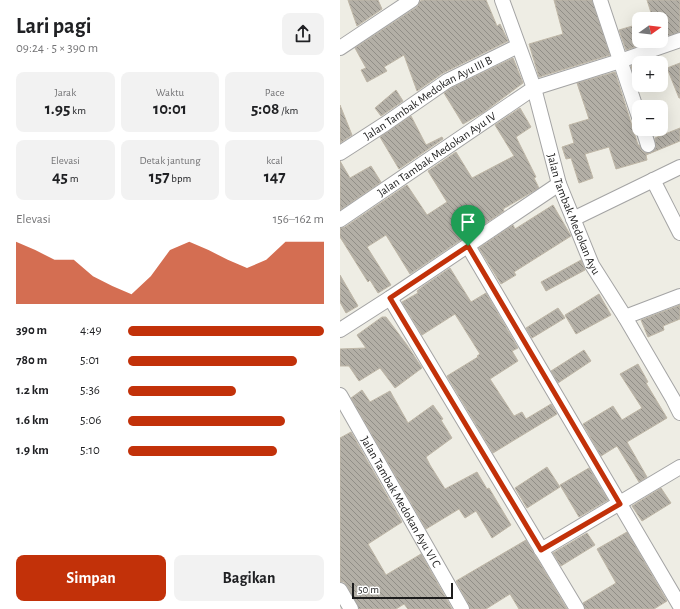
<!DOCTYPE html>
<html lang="id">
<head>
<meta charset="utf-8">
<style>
  :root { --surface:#fff; --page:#f2f2f2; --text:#202124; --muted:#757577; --accent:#c23109 }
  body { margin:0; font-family:"Alegreya Sans",sans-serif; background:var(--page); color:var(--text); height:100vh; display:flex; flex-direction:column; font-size:15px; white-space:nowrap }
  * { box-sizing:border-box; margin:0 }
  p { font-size:13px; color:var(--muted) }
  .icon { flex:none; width:22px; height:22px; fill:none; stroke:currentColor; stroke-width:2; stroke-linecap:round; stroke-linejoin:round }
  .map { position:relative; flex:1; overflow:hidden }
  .panel { display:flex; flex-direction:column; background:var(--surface); width:340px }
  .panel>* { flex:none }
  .needle { width:26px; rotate:75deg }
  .fabs { position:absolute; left:292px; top:12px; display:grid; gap:8px }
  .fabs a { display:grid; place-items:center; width:36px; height:36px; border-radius:8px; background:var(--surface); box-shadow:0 4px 16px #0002; font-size:20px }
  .scale { position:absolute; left:12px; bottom:10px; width:101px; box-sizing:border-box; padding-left:4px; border:2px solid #1d1d1d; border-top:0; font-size:11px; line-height:14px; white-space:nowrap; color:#1d1d1d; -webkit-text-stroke:3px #fff; paint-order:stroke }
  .pin { position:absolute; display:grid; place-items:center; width:34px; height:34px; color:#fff; margin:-41px -17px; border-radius:50% 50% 50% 0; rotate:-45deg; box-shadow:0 0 4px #0007 }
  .pin .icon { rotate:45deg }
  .round { display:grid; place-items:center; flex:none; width:42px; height:42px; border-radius:8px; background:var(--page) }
  .head { display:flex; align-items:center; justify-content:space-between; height:68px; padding:0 16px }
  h1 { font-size:22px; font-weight:600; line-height:30px }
  .metrics { display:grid; grid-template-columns:repeat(3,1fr); gap:6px; height:68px; padding:4px 16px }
  .metrics div { display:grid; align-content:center; border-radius:8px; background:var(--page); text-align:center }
  .metrics b { font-size:17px; font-weight:600 }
  .metrics small { font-size:11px; font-weight:400 }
  .metrics p { font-size:11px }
  .chart { height:112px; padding:8px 16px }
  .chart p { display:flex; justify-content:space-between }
  .chart svg { width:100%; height:72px; margin-top:4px; fill:var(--accent); opacity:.7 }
  .primary-button { display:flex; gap:8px; margin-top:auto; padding:8px 16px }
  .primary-button a { flex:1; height:46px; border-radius:8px; background:var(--accent); color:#fff; font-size:16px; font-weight:600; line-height:46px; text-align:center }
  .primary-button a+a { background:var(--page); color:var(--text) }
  ul { padding:0 16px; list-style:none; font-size:13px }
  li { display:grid; grid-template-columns:64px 48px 1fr; align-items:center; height:30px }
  li i { height:10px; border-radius:5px; background:var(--accent) }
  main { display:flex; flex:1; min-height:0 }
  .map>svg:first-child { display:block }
  .building { fill:url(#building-back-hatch); stroke:#bfb7a7 }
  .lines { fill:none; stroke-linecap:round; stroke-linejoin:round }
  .street-casing { stroke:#a4a4a4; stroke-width:16 }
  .street { stroke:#fff; stroke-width:14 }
  .route-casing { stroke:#fff; stroke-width:8 }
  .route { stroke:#c23109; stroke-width:5 }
  .labels { text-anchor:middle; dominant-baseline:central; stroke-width:3.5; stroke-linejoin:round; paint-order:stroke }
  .street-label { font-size:12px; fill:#1d1d1d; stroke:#fff }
</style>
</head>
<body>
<main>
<section class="panel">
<div class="head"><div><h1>Lari pagi</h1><p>09:24 · 5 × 390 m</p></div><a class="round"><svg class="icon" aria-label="share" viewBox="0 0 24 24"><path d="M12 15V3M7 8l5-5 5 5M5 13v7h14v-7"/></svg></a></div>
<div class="metrics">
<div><p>Jarak</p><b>1.95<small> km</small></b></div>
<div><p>Waktu</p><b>10:01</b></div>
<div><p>Pace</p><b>5:08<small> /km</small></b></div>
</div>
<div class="metrics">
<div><p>Elevasi</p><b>45<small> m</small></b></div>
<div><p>Detak jantung</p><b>157<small> bpm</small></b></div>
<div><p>kcal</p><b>147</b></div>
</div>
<div class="chart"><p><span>Elevasi</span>156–162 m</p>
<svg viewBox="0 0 160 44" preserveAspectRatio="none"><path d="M0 44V6L10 11L20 17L30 17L40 27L50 33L60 38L70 27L80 11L90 6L100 11L110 17L120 22L130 17L140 6L150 6L160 6V44z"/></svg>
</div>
<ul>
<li><b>390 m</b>4:49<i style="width:100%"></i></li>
<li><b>780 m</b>5:01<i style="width:86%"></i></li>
<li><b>1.2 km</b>5:36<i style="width:55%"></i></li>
<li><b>1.6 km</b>5:06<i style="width:80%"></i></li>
<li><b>1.9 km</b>5:10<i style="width:76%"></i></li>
</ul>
<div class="primary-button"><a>Simpan</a><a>Bagikan</a></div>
</section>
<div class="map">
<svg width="340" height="609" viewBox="0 0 340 609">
  <defs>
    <pattern id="building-back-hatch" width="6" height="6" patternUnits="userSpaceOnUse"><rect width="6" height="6" fill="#b3afa6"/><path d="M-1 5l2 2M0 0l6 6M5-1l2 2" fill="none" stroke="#918e87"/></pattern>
  </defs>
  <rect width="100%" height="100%" fill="#eeede4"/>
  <!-- building -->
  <g class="building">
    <polygon points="8,0 38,0 42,9 17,26"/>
    <polygon points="84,0 146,0 157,26 160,24 168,41 103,73 77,91 64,55 44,67 47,71 27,82 21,70 26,68 15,48 77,7 80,1"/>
    <polygon points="214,0 252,0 270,55 199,77 189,44 223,34"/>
    <polygon points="307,0 340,0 340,32 321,38 321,19 313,19"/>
    <polygon points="299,24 299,41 305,41 306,43 286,50 279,30"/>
    <polygon points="173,58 183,83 144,112 123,124 104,93 111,88"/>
    <polygon points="299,63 299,82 296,83 291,66"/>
    <polygon points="340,63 340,98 339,98 327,68"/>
    <polygon points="275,72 298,145 299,145 302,151 306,153 311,153 316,147 315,138 340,128 340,141 306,155 307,160 276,169 269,147 245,154 253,178 239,183 231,158 226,159 222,147 234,143 229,125 249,119 237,83"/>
    <polygon points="56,90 63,101 41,116 35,108"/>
    <polygon points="0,105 12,135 0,143"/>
    <polygon points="180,108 191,127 176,137 196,177 194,178 199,188 163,209 164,211 70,274 46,235 27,247 51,285 38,293 30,280 28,282 0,237 0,228 5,227 67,185 87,215 107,202 88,171 116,152 132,178 174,156 155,125"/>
    <polygon points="71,116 86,145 102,137 103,139 59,169 40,137"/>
    <polygon points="0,161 10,178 31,166 41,182 0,210"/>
    <polygon points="213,205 231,236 174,272 176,275 161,284 139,248 173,225 175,229"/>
    <polygon points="241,260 245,270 206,291 201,282"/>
    <polygon points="110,268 131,302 146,293 178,348 172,351 178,361 150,379 174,416 182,412 186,419 211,404 217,414 153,453 107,376 138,357 137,356 140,354 115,314 82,335 62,302 78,293 77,291 82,287"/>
    <polygon points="0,275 18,306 6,313 0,302"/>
    <polygon points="259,294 271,315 236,334 225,315"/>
    <polygon points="340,305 340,319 323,326 324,330 308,337 301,320"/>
    <polygon points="218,308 225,318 192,338 186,328"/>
    <polygon points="42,317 46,317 67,345 82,368 55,388 40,368 19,381 9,366 0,366 0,349 26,348 17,335"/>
    <polygon points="244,350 251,361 218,383 211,371"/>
    <polygon points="298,364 308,382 306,383 327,418 287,442 307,477 299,482 277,446 261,456 243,424 273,406 282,420 302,408 280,374"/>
    <polygon points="22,390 30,402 50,391 68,423 93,405 103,419 101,420 112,438 86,457 90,465 105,489 137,472 147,489 149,488 171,525 152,538 136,511 125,518 119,509 86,529 11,398"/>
    <polygon points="11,432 62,522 28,544 46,575 81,554 112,609 68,609 64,604 56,609 19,609 7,586 4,582 0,582 0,438"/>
    <polygon points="207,467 220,487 187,508 175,488"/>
    <polygon points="249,468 268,500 239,517 220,485"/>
    <polygon points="321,488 331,503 302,521 292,506"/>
    <polygon points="287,532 327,601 314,609 245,609 243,603 276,583 257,549"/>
    <polygon points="247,533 255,545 221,566 213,553"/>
    <polygon points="186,540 227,609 179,609 170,594 146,609 130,609 129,605 116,581"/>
  </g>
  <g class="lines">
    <!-- street casing -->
    <g class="street-casing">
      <g id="street">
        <path id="s1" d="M162,0L194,88L219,184L252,265L285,317L333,399L340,413"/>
        <polyline points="260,0 299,117"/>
        <polyline points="0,48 72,0"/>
        <polyline points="303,129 308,145"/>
        <path id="s2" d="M0,153L45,124L107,81L178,46"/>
        <polyline points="313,180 340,233"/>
        <polyline points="233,219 340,167"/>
        <path id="s3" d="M0,220L194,88L280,61L340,40"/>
        <polyline points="128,246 340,606"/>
        <polyline points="50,298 237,609"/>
        <polyline points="285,317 340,296"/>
        <polyline points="0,330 50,298 219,184"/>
        <path id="s4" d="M0,395L122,609"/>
        <polyline points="201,550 340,467"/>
        <polyline points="0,590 11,609"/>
      </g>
    </g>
    <!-- street -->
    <use href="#street" class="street"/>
  </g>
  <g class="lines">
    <!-- route casing -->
    <g class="route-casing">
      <polygon id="route" points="128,246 280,504 201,550 50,298"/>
    </g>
    <!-- route -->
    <use href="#route" class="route"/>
  </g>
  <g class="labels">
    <!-- street labels -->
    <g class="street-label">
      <text stroke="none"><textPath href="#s2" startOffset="104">Jalan Tambak Medokan Ayu III B</textPath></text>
      <text stroke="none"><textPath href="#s3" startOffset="117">Jalan Tambak Medokan Ayu IV</textPath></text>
      <text stroke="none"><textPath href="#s1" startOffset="226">Jalan Tambak Medokan Ayu</textPath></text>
      <text stroke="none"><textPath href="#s4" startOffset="123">Jalan Tambak Medokan Ayu VI C</textPath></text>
    </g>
  </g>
</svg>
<div class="fabs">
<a><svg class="needle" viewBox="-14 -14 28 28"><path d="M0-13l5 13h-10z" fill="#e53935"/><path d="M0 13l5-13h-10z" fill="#757577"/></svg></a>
<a>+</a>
<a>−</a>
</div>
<div class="scale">50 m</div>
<div class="pin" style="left:128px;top:246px;background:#1e9e55"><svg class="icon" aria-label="arrive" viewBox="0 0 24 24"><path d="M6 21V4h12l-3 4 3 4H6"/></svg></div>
</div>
</main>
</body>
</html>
